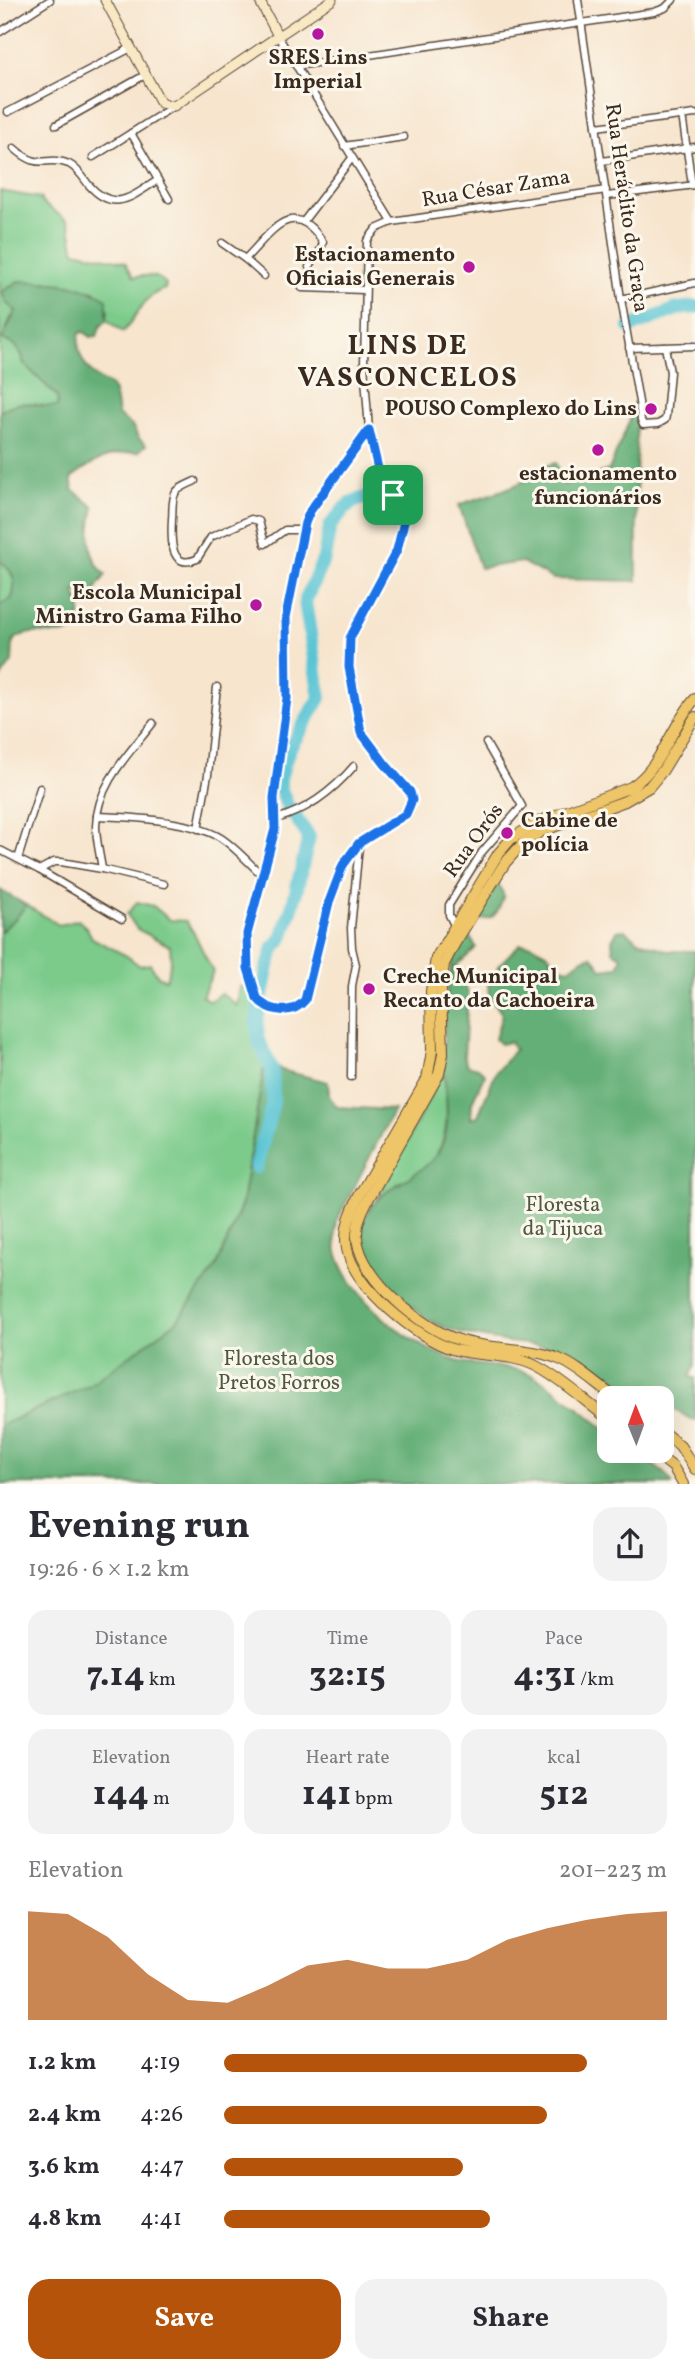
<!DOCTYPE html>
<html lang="en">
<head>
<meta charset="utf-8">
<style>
  :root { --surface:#fff; --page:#f2f2f3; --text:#2b2b33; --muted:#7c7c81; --accent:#b45309 }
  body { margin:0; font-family:Vollkorn,serif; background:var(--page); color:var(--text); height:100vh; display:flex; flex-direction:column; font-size:26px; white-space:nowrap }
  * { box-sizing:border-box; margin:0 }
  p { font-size:23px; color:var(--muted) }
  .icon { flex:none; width:38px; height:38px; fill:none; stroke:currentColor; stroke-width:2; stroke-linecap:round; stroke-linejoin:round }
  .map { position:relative; height:1484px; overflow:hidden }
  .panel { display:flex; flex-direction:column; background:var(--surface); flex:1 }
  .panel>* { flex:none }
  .needle { width:46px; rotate:359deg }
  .fabs { position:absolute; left:597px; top:1386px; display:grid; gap:14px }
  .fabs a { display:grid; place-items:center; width:77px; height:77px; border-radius:14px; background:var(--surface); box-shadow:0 7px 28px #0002; font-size:35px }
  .pin { position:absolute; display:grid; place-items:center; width:60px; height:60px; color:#fff; margin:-30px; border-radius:14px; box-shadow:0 4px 10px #0006 }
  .round { display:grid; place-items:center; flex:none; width:74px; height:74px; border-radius:21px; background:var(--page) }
  .summary { display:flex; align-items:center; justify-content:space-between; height:119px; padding:0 28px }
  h1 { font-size:38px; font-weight:700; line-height:52px }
  .metrics { display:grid; grid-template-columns:repeat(3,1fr); gap:10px; height:119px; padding:7px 28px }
  .metrics div { display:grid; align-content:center; border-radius:18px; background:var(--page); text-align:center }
  .metrics b { font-size:35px; font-weight:700 }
  .metrics small { font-size:19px; font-weight:400 }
  .metrics p { font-size:19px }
  .chart { height:196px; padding:14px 28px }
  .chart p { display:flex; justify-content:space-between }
  .chart svg { width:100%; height:126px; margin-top:7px; fill:var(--accent); opacity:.7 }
  .primary-button { display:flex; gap:14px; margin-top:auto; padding:14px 28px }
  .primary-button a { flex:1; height:80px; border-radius:21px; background:var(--accent); color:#fff; font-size:28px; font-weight:700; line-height:80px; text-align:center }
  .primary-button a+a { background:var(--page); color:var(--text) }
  ul { padding:0 28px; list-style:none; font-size:23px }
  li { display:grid; grid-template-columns:112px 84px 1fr; align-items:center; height:52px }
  li i { height:18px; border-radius:9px; background:var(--accent) }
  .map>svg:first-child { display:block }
  .green { fill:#7bcb8b; stroke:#5b7a54; stroke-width:2 }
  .forest { fill:#64af77; stroke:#506c4a; stroke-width:2 }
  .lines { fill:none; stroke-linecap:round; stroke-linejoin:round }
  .river { stroke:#59c4d4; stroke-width:14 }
  .street-casing { stroke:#574638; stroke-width:9 }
  .secondary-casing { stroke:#574638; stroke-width:11 }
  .primary-casing { stroke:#574638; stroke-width:12 }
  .street { stroke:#fff; stroke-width:6 }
  .secondary { stroke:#f8e8c3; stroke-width:9 }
  .primary { stroke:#eec569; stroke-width:10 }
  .route-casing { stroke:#fff; stroke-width:14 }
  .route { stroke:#1a73e8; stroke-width:9 }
  .poi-dot { fill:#b5179e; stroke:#fbf7ec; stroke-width:2.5 }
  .labels { text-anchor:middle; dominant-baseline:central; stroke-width:6; stroke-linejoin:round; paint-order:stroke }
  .poi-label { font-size:21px; font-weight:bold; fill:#3b2a1e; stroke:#fbf7ec; text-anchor:end }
  .street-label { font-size:21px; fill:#3b2a1e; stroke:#fbf7ec }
  .park-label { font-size:21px; fill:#4e5a3f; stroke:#fbf7ec }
  .district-label { font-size:28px; font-weight:bold; letter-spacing:2px; fill:#3b2a1e; stroke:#fbf7ec }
</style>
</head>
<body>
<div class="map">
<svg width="695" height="1484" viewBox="0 0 695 1484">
  <rect width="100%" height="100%" fill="#fbf7ec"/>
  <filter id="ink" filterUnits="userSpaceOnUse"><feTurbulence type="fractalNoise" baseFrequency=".0143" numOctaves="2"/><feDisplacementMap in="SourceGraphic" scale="14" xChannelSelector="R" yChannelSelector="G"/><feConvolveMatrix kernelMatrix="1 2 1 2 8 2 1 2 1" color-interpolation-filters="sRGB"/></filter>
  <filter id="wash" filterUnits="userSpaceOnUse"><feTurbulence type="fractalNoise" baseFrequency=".00686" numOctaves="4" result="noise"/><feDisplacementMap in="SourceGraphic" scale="28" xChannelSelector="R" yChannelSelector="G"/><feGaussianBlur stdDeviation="1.57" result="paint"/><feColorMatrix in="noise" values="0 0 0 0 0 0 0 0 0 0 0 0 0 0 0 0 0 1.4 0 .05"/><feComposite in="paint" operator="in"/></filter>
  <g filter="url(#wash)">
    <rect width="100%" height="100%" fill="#f7e5ce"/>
    <!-- green -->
    <g class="green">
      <path d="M0,191L41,198V202L68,221C71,226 72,243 75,251L125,262L134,277C147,275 157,274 166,284L165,289C143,295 138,317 123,332L107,320L108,310L95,291L46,282L9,305L16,311L10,319L3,339L15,345L22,355L24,364L57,396L58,407C34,408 23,395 0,412Z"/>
      <path d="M0,561C14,572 17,580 12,598L0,605Z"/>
      <polygon points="137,902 153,906 170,920 186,921 194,933 213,972 202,996 210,1001 221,993 237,1006 240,987 250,985 262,1011 256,1038 266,1055 242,1204 217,1266 177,1322 88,1386 0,1426 0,932 16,918 26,905 59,925 78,920 87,928 92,938 127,956 140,966 150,964 158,976 166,980 171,960 170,946 137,929 127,914"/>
      <path d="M444,1069C447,1111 455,1151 414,1176C408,1180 400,1181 394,1186C387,1191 381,1198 375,1204Z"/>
    </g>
    <!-- forest -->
    <g class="forest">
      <path d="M18,281C48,282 82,282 107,299V320L100,327L97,336L91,337L84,332L80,333C74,352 86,371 102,381C107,384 108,383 111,387C117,394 116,406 118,415L133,427L138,438L146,445L138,452C109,452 94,461 71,478L73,490L94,507C89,531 86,558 106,575L97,586L93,598L86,600L81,591H75C76,597 79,601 81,607C81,609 80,615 80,618C78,642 49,631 33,633C25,633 19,635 13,641L12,662L0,679V605L12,598C17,580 14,572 0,561V412C23,395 34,409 58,406L57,396L24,364L22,355L15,345L2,339L16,311L6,303L2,292Z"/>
      <path d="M636,405L637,581L553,579L522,562L480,568L459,505C479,497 503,492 522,482C535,476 542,465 556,463L564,485L609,470Z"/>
      <path d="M498,883L504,896C497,913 497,919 477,920L467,931L476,947C470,956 461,960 454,968V979L465,983L468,994L464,1056L467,1065L478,1068L485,1074L472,1102L471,1118L478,1116L496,1072L515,1050L510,1042L500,1044L495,1039L502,1014L489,995L488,985L496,978L498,966L520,944L532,945L547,953L557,966L569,969L581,960L592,956L602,969L618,967L622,957L613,951L612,940L617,931L625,930L639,941L669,951H695V1366L690,1377L695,1378V1421L671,1408L662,1420V1398C651,1398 634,1401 625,1397C600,1384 583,1357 555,1349C541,1345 524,1344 508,1342C477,1337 445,1333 419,1313C406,1304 395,1291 384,1281C369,1266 356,1246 362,1225C376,1176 443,1183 447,1124C448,1106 445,1088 444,1071C443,1037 444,976 458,945C468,924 485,903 498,883Z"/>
      <polygon points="0,890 26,905 16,918 0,932"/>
      <path d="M266,1055L281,1070L328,1082L329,1096L337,1107L394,1110L337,1220C336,1230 334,1241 337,1252C349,1298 412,1348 457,1361C482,1368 511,1363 536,1377C560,1390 586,1415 609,1432V1451H635L665,1474L673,1484H0V1426L88,1386L176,1322L217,1266L242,1204Z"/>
    </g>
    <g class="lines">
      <!-- river -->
      <g class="river">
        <polyline points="630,327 677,309 695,307"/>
        <polyline points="256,1167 273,1102 272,1070 258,1039 257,1020 267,970 274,947 282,938 293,904 309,837 287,805 280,787 280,778 289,749 320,698 305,601 324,558 330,526 343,510 353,502 378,493"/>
      </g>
    </g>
  </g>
  <g filter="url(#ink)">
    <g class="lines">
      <!-- street casing -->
      <g class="street-casing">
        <g id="street">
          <polyline points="578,0 621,299 639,402 641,420 643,425 658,424 665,420 666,416 670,372 665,347"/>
          <polyline points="0,32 50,0"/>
          <polyline points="278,36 392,222"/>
          <polyline points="296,66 654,12 665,8 673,0"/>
          <polyline points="8,112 131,48"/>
          <polyline points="682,115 692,185"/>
          <polyline points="56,125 145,75"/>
          <polyline points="596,127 695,114"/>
          <polyline points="131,133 169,199"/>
          <polyline points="344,146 404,137"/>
          <path d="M14,148C42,173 45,154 69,164C77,168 83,177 88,184C114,214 131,197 158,180"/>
          <polyline points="93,157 174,106"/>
          <polyline points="602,161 695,147"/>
          <polyline points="607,196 695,185"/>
          <polyline points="303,222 352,158"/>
          <polyline points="222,243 245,259 264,276"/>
          <path d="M245,259C271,233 292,195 323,242L321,249L309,267"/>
          <polyline points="302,288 365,290"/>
          <polyline points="621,299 695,283"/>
          <polyline points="629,348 695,346"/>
          <path d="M369,430L310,511L305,523L286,617L287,698L276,776L275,829L247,934L248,968L257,998C269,1013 293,1015 305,1000L329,903L343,865L359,843L406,814L412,800L409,791L385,764L361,732L348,655L350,638L397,550L405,518L401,506L379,473L369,430L364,364L367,241L376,229L392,222L606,190"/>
          <path d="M195,481C189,484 180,487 176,492C171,499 173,512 172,519C171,537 169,571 197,559L211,537L251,519L259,521L265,544L285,530H304"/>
          <path d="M97,816C132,817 191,820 221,838C236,848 249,863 262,875"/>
          <path d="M276,819C308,810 332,792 354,766"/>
          <polyline points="198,829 208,775 217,687"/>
          <polyline points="0,850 39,870 54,862 61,862 102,869 164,884"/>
          <polyline points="18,859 40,788"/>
          <path d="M102,869C100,855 96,840 96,826C97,784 129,754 153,723"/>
          <polyline points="39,870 122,919"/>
          <polyline points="454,925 449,915 449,905 482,852 522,806 486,743"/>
          <polyline points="351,1077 352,986 356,965 352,948 351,928 359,846"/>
        </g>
      </g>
      <!-- secondary casing -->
      <g class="secondary-casing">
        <g id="secondary">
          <polyline points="105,0 161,103 174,106 332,0"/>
          <polyline points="259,0 278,36"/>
        </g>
      </g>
      <!-- primary casing -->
      <g class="primary-casing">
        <g id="primary">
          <path d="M616,1398C598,1386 579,1367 559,1359C528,1346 491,1351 459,1340C422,1329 361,1279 357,1238C356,1223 362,1211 369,1198L439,1074L443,1054L441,989L444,964L455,943L505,863L524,842L542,831L625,801L649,787L663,770L695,717"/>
          <path d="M609,1419C587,1403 560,1378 536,1366C511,1353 479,1357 452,1349C417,1338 354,1287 347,1249C343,1229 351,1212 360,1194L427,1079L432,1051L431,991L436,958L498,854L511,839L538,822L631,787C662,767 671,726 695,699"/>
          <polyline points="662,1431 680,1446 695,1469"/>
          <polyline points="652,1451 673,1467 683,1484"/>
        </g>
      </g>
      <!-- street -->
      <use href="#street" class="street"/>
      <!-- secondary -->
      <use href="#secondary" class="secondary"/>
      <!-- primary -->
      <use href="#primary" class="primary"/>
    </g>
  </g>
  <g class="lines" filter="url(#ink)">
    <!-- route casing -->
    <g class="route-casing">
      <path id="route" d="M369,430L379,473L401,506L405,518L397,550L350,638L349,667L361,732L385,764L410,792L412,800L406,814L359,843L343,865L329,902L305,1000C293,1015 269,1013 257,998L248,968L247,934L275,829L274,798L287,698L286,617L305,523L310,511Z"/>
    </g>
    <!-- route -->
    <use href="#route" class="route"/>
  </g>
  <!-- markers -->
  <g class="poi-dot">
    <circle cx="318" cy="34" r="7"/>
    <circle cx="469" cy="267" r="7"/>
    <circle cx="651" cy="409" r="7"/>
    <circle cx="598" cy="450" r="7"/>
    <circle cx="256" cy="605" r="7"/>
    <circle cx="507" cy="833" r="7"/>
    <circle cx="369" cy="989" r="7"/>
  </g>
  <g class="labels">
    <!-- poi labels -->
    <g class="poi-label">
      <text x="318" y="58" text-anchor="middle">SRES Lins<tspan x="318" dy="24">Imperial</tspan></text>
      <text x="455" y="255">Estacionamento<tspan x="455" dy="24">Oficiais Generais</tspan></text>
      <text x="637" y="409">POUSO Complexo do Lins</text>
      <text x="598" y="474" text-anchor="middle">estacionamento<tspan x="598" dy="24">funcionários</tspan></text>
      <text x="242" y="593">Escola Municipal<tspan x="242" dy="24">Ministro Gama Filho</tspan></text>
      <text x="521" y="821" text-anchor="start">Cabine de<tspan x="521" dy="24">polícia</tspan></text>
      <text x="383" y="977" text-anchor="start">Creche Municipal<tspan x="383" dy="24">Recanto da Cachoeira</tspan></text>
    </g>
    <!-- street labels -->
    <g class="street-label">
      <text transform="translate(496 189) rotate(-9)">Rua César Zama</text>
      <text transform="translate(626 208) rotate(82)">Rua Heráclito da Graça</text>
      <text transform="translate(474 841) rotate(-54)">Rua Orós</text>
    </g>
    <!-- park labels -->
    <g class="park-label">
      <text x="563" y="1205">Floresta<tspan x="563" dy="24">da Tijuca</tspan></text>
      <text x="279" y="1359">Floresta dos<tspan x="279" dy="24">Pretos Forros</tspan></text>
    </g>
    <!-- district labels -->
    <g class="district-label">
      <text x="408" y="346">LINS DE<tspan x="408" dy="32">VASCONCELOS</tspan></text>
    </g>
  </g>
</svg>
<div class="fabs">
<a><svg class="needle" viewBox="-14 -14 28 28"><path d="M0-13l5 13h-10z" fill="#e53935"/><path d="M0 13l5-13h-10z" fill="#7c7c81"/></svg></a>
</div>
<div class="pin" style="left:393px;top:495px;background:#1e9e55"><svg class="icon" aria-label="arrive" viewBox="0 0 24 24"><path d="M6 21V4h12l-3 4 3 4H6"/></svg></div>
</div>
<section class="panel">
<div class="summary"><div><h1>Evening run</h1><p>19:26 · 6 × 1.2 km</p></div><a class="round"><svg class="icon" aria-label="share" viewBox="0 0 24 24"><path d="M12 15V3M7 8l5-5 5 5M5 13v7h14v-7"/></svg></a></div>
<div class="metrics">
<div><p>Distance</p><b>7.14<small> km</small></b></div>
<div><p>Time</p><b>32:15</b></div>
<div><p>Pace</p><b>4:31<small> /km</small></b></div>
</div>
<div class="metrics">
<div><p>Elevation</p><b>144<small> m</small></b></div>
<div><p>Heart rate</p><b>141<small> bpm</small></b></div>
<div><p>kcal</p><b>512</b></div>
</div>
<div class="chart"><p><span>Elevation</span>201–223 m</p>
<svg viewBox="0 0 160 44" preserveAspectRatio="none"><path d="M0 44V6L10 7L20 15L30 28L40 37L50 38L60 32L70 25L80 23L90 26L100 26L110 23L120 16L130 12L140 9L150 7L160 6V44z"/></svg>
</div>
<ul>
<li><b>1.2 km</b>4:19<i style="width:82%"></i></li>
<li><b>2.4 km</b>4:26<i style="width:73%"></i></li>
<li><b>3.6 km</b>4:47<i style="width:54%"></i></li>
<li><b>4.8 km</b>4:41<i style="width:60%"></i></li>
</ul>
<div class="primary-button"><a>Save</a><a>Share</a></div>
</section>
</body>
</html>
